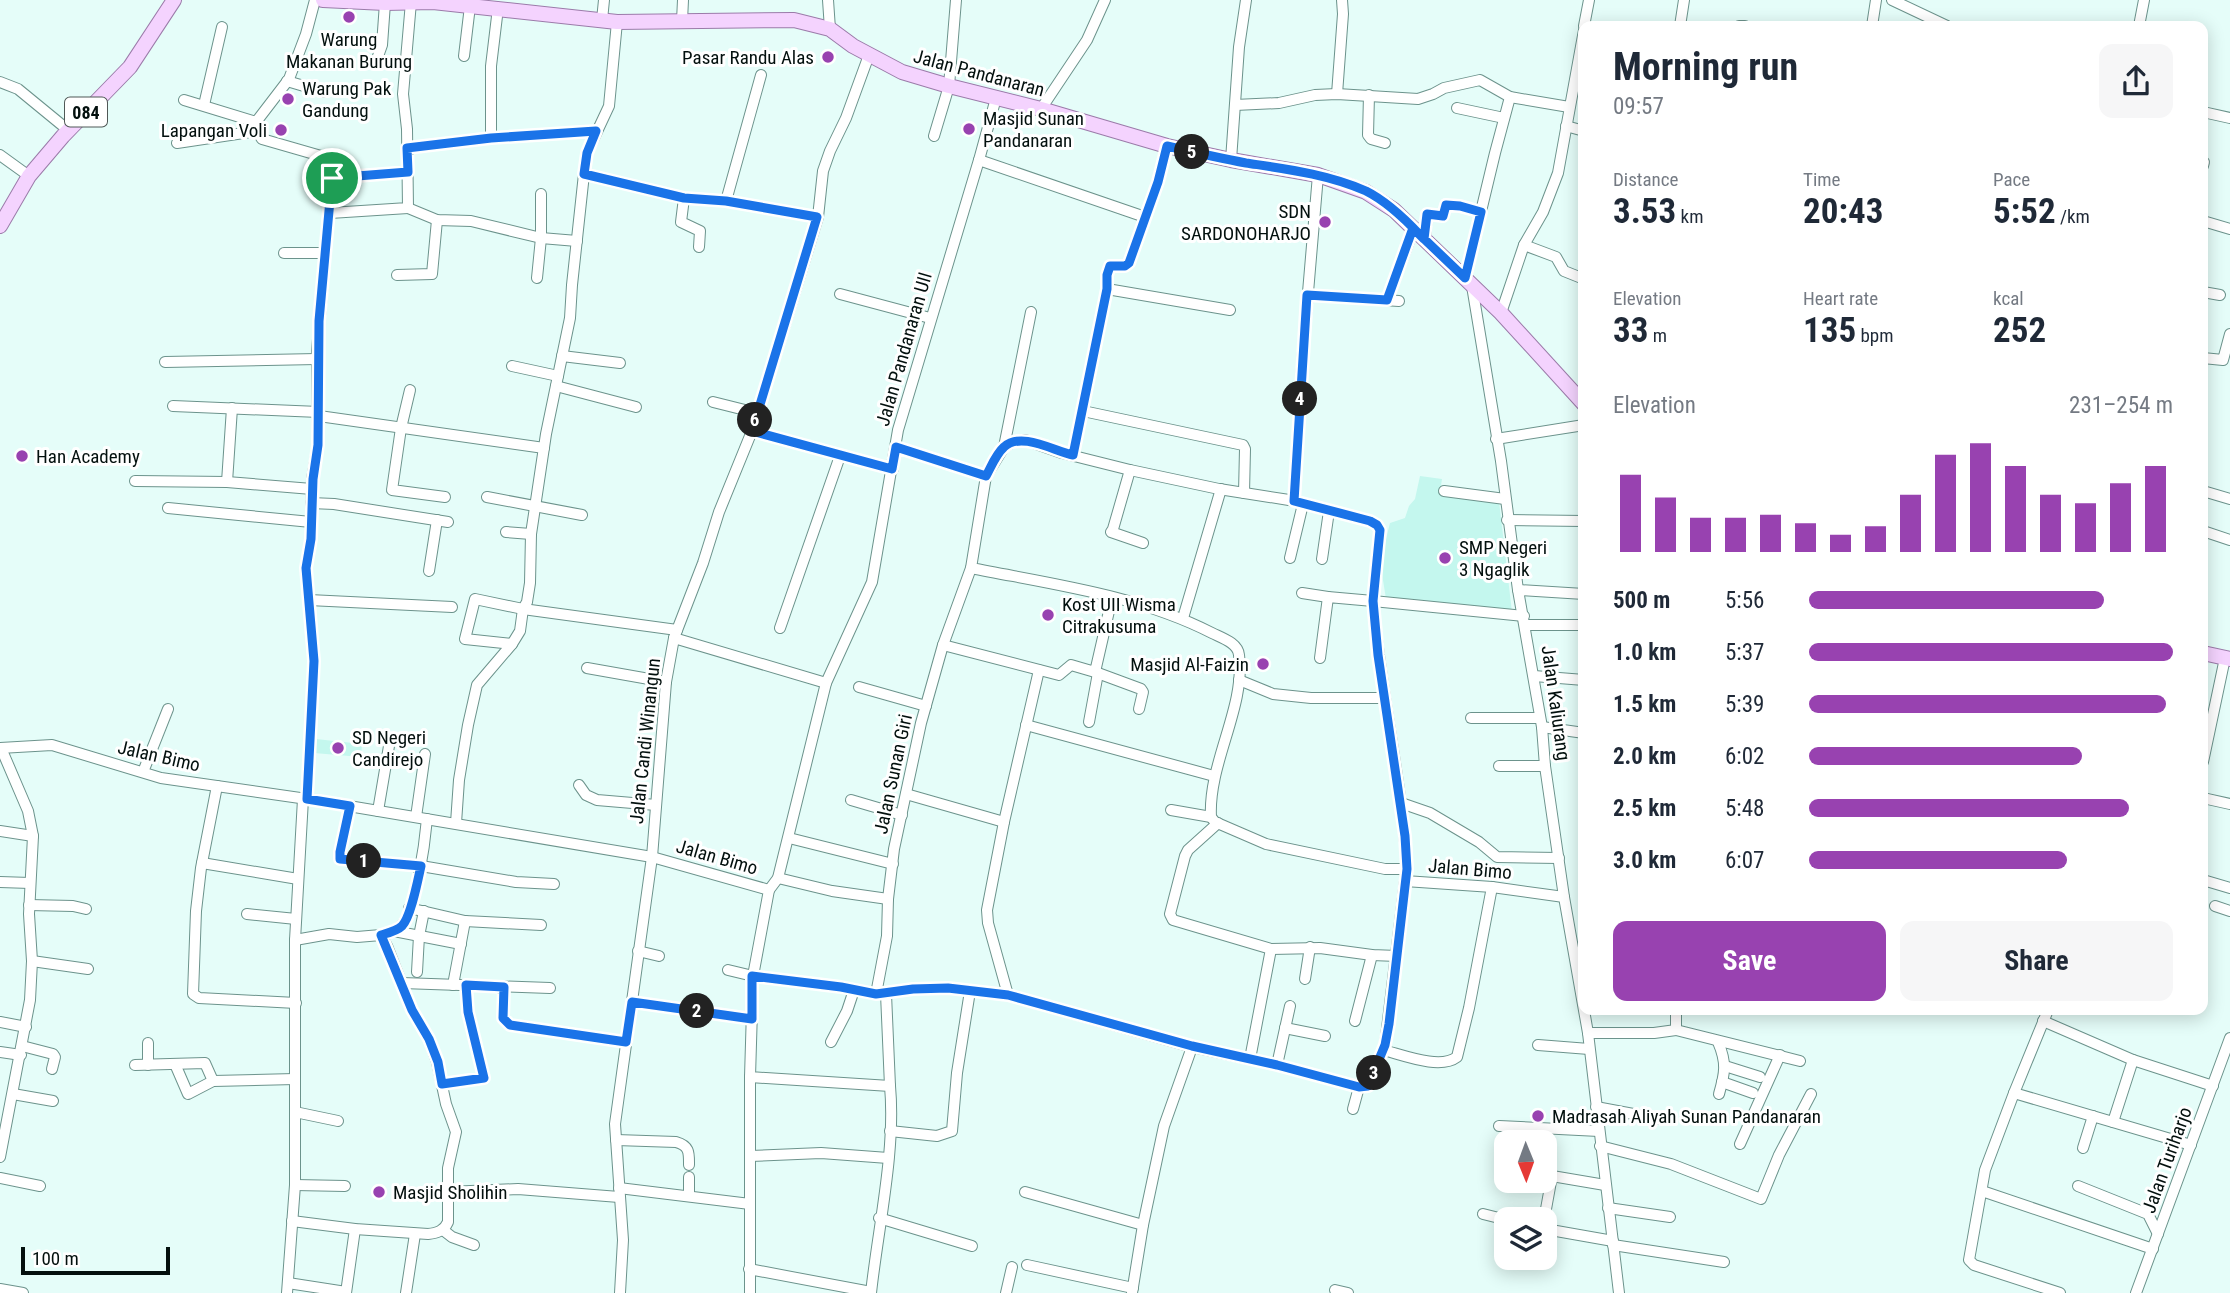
<!DOCTYPE html>
<html lang="en">
<head>
<meta charset="utf-8">
<style>
  :root { --surface:#fff; --page:#f6f6f7; --text:#1f2937; --muted:#747a83; --accent:#9842b0 }
  body { margin:0; font-family:"Roboto Condensed",sans-serif; background:var(--page); color:var(--text); height:100vh; display:flex; flex-direction:column; font-size:26px; white-space:nowrap }
  * { box-sizing:border-box; margin:0 }
  p { font-size:23px; color:var(--muted) }
  .icon { flex:none; width:38px; height:38px; fill:none; stroke:currentColor; stroke-width:2; stroke-linecap:round; stroke-linejoin:round }
  .map { position:relative; flex:1; overflow:hidden }
  .details { position:absolute; left:1578px; top:21px; width:630px; height:994px; display:flex; flex-direction:column; background:var(--surface); border-radius:14px; box-shadow:0 4px 18px #0003 }
  .details>* { flex:none }
  .needle { width:46px; rotate:179deg }
  .fabs { position:absolute; left:1494px; top:1130px; display:grid; gap:14px }
  .fabs a { display:grid; place-items:center; width:63px; height:63px; border-radius:14px; background:var(--surface); box-shadow:0 4px 18px #0003; font-size:35px }
  .scale { position:absolute; left:21px; bottom:18px; width:149px; box-sizing:border-box; padding-left:7px; border:4px solid #03100e; border-top:0; font-size:19px; line-height:24px; white-space:nowrap; color:#03100e; -webkit-text-stroke:5px #fff; paint-order:stroke }
  .pin { position:absolute; display:grid; place-items:center; width:60px; height:60px; color:#fff; margin:-30px; border:4px solid #fff; border-radius:50%; box-shadow:0 2px 7px #0007 }
  .km { position:absolute; width:35px; height:35px; margin:-18px; border-radius:50%; background:#222; color:#fff; font-size:19px; line-height:35px; text-align:center }
  .round { display:grid; place-items:center; flex:none; width:74px; height:74px; border-radius:14px; background:var(--page) }
  .summary { display:flex; align-items:center; justify-content:space-between; height:119px; padding:0 35px }
  h1 { font-size:38px; font-weight:700; line-height:52px }
  .figures { display:grid; grid-template-columns:repeat(3,1fr); gap:10px; height:119px; padding:7px 35px }
  .figures div { display:grid; align-content:center }
  .figures b { font-size:35px; font-weight:700 }
  .figures small { font-size:19px; font-weight:400 }
  .figures p { font-size:19px }
  .chart { height:196px; padding:14px 35px }
  .chart p { display:flex; justify-content:space-between }
  .chart svg { width:100%; height:126px; margin-top:7px; stroke:var(--accent); stroke-width:6 }
  .primary-button { display:flex; gap:14px; margin-top:auto; padding:14px 35px }
  .primary-button a { flex:1; height:80px; border-radius:14px; background:var(--accent); color:#fff; font-size:28px; font-weight:700; line-height:80px; text-align:center }
  .primary-button a+a { background:var(--page); color:var(--text) }
  ul { padding:0 35px; list-style:none; font-size:23px }
  li { display:grid; grid-template-columns:112px 84px 1fr; align-items:center; height:52px }
  li i { height:18px; border-radius:9px; background:var(--accent) }
  .map>svg:first-child { display:block }
  .built { fill:#c4f7ee }
  .lines { fill:none; stroke-linecap:round; stroke-linejoin:round }
  .minor-casing { stroke:#6c938c; stroke-width:12 }
  .major-casing { stroke:#9b7ba9; stroke-width:16 }
  .minor { stroke:#fff; stroke-width:10 }
  .major { stroke:#f4d3fe; stroke-width:14 }
  .route-casing { stroke:#fff; stroke-width:14 }
  .route { stroke:#1a73e8; stroke-width:9 }
  .poi-dot { fill:#9842b0; stroke:#fff; stroke-width:2.5 }
  .labels { text-anchor:middle; dominant-baseline:central; stroke-width:6; stroke-linejoin:round; paint-order:stroke }
  .shield { fill:#fff; stroke:#4f5856; stroke-width:2 }
  .shield-label { font-size:18px; font-weight:bold; fill:#03100e }
  .poi-label { font-size:19px; fill:#03100e; stroke:#fff; text-anchor:start }
  .street-label { font-size:19px; fill:#03100e; stroke:#fff }
</style>
</head>
<body>
<div class="map">
<svg width="2230" height="1293" viewBox="0 0 2230 1293">
  <rect width="100%" height="100%" fill="#e5fdf9"/>
  <!-- built -->
  <g class="built">
    <polygon points="1420,476 1442,479 1440,492 1499,501 1512,612 1386,599 1382,574 1385,543 1390,523 1405,518 1409,506 1415,499"/>
    <polygon points="316,739 362,744 361,757 314,753"/>
  </g>
  <g class="lines">
    <!-- minor casing -->
    <g class="minor-casing">
      <g id="minor">
        <polyline points="828,0 830,29"/>
        <polyline points="1892,0 1947,26"/>
        <polyline points="602,20 604,0"/>
        <polyline points="682,21 683,0"/>
        <polyline points="1584,26 1589,0"/>
        <polyline points="1680,26 1684,0"/>
        <polyline points="1739,26 1745,26"/>
        <polyline points="1872,26 1876,0"/>
        <polyline points="2139,26 2144,0"/>
        <polyline points="464,56 470,6"/>
        <polyline points="377,59 382,45 385,3"/>
        <polyline points="287,81 324,92"/>
        <polyline points="0,82 18,89 68,130"/>
        <polyline points="1337,94 1343,14 1342,0"/>
        <polyline points="1369,95 1368,135 1371,139 1385,143"/>
        <polyline points="184,100 256,122"/>
        <polyline points="204,105 222,27"/>
        <polyline points="1235,105 1279,103 1315,95 1337,94 1418,99 1433,94 1444,88 1480,80 1510,97 1569,107"/>
        <polyline points="1457,108 1504,118"/>
        <polyline points="1041,109 1087,40 1105,0"/>
        <polyline points="2203,112 2230,118"/>
        <polyline points="1566,126 1584,131"/>
        <polyline points="934,136 949,86 956,0"/>
        <polyline points="491,138 491,66 498,8"/>
        <polyline points="177,143 257,131"/>
        <polyline points="1167,146 1158,182 1129,263 1125,266 1110,266 1107,275 1107,289 1230,310"/>
        <polyline points="407,148 491,138 596,131"/>
        <polyline points="0,155 29,176"/>
        <polyline points="979,160 1145,217"/>
        <polyline points="1231,160 1239,47 1246,0"/>
        <polyline points="2203,166 2204,162"/>
        <polyline points="584,174 587,153 609,106 617,22"/>
        <polyline points="332,178 408,172"/>
        <polyline points="684,198 681,222 700,231 699,247"/>
        <polyline points="726,201 761,75"/>
        <polyline points="408,208 437,220 471,221 541,238 577,241"/>
        <polyline points="330,213 408,208 407,129 403,94 411,2"/>
        <polyline points="2203,221 2230,229"/>
        <polyline points="1425,239 1427,214 1443,216 1446,205 1460,206 1481,212"/>
        <polyline points="1524,245 1556,257 1564,271 1584,279"/>
        <polyline points="284,253 326,253"/>
        <polyline points="397,275 432,274 437,220"/>
        <polyline points="537,278 541,238 541,194"/>
        <polyline points="1465,278 1495,153 1510,97"/>
        <polyline points="1472,286 1501,461 1518,590 1542,727 1545,766 1564,897 1588,1033 1619,1293"/>
        <polyline points="2203,292 2220,295"/>
        <polyline points="840,294 930,318"/>
        <polyline points="1307,295 1399,301"/>
        <polyline points="1387,300 1414,228"/>
        <polyline points="1501,313 1524,245 1543,212 1558,173 1584,30"/>
        <polyline points="562,356 620,363"/>
        <polyline points="2203,358 2223,360 2230,334"/>
        <polyline points="165,362 317,359"/>
        <polyline points="512,366 558,376"/>
        <polyline points="556,386 636,407"/>
        <polyline points="410,390 401,428 392,490 445,497"/>
        <polyline points="713,402 757,413"/>
        <polyline points="173,406 319,412"/>
        <polyline points="1083,411 1243,445 1245,449 1244,493"/>
        <polyline points="319,416 544,448"/>
        <polyline points="752,431 893,469"/>
        <polyline points="1496,439 1584,425"/>
        <polyline points="896,447 986,476 1004,447 1013,442 1025,440 1062,453 1130,470 1219,489 1289,500 1370,521 1377,525 1380,530 1373,601 1328,597 1320,658"/>
        <polyline points="1004,447 1031,312"/>
        <polyline points="1073,455 1107,289"/>
        <polyline points="1130,470 1113,529 1111,532 1143,543"/>
        <path d="M986,476L971,568C1051,584 1138,595 1212,633C1222,638 1238,643 1239,655C1246,707 1208,763 1211,817L1215,822L1266,844L1385,869H1407L1405,881"/>
        <polyline points="135,481 227,482 312,489"/>
        <polyline points="227,482 232,408"/>
        <polyline points="1444,491 1505,499"/>
        <polyline points="2203,491 2230,499"/>
        <polyline points="487,497 582,515"/>
        <polyline points="1294,501 1303,351 1318,175"/>
        <polyline points="311,503 334,504 448,522"/>
        <polyline points="168,508 311,522"/>
        <polyline points="1507,520 1584,521"/>
        <polyline points="2203,531 2230,540"/>
        <polyline points="506,532 531,534"/>
        <polyline points="1290,558 1303,504"/>
        <polyline points="1322,559 1329,511"/>
        <polyline points="429,571 437,520"/>
        <polyline points="1518,590 1584,594"/>
        <polyline points="1302,593 1328,597"/>
        <polyline points="309,600 452,607"/>
        <polyline points="1183,618 1221,489"/>
        <polyline points="1526,625 1584,625"/>
        <polyline points="780,628 840,456"/>
        <polyline points="674,638 826,683"/>
        <polyline points="512,644 465,639 475,599 523,609 677,630"/>
        <polyline points="943,645 1059,675 1071,665 1095,672 1112,598"/>
        <polyline points="587,668 666,682"/>
        <polyline points="1095,672 1141,689 1143,692 1139,709"/>
        <polyline points="1534,676 1584,680"/>
        <polyline points="1239,680 1273,694 1311,698 1384,698"/>
        <polyline points="859,687 926,706"/>
        <polyline points="1471,718 1540,718"/>
        <polyline points="1089,722 1098,673"/>
        <polyline points="1026,725 1214,776"/>
        <polyline points="1542,727 1584,733"/>
        <polyline points="0,748 52,745 161,778 307,799 652,857 769,890 753,976 841,987 876,994 913,989 948,988 1008,995 1192,1047 1277,1065 1359,1087 1368,1086 1385,1045 1405,881 1492,887 1564,897"/>
        <polyline points="2203,762 2225,658"/>
        <polyline points="1499,766 1545,766"/>
        <polyline points="143,772 168,709"/>
        <polyline points="579,785 586,795 597,800 656,805"/>
        <polyline points="217,786 201,868 196,911 193,994 199,998 296,1003"/>
        <polyline points="906,794 1004,822"/>
        <polyline points="2203,798 2230,804"/>
        <polyline points="307,799 314,661 306,568 311,539 312,479 318,445 317,351 333,163 328,158 262,139 257,131 256,122 289,79 306,34 315,0"/>
        <polyline points="851,800 902,815"/>
        <polyline points="1401,803 1430,813 1479,842 1497,857 1559,858"/>
        <polyline points="350,806 340,852 340,859 421,866 516,882 554,884"/>
        <polyline points="1171,810 1211,817"/>
        <polyline points="378,811 389,746"/>
        <polyline points="416,817 425,754"/>
        <polyline points="456,823 459,780 468,725 477,685 512,644 520,631 523,609 527,602 530,583 531,534 546,434 570,318 572,285 584,174 684,198 726,201 818,217"/>
        <polyline points="1218,823 1188,850 1185,856 1170,914 1173,920 1271,949 1320,948 1372,955 1397,956"/>
        <polyline points="0,831 33,836"/>
        <polyline points="789,838 893,864"/>
        <polyline points="202,863 298,879"/>
        <path d="M1407,869C1402,779 1380,691 1373,601L1524,616"/>
        <polyline points="778,878 832,891 888,899"/>
        <polyline points="2203,880 2230,888"/>
        <polyline points="0,882 30,883"/>
        <polyline points="769,890 778,878 826,683 872,582 898,430 979,160 996,98"/>
        <polyline points="29,905 73,906 86,909"/>
        <polyline points="2215,906 2230,911"/>
        <polyline points="409,908 465,921 541,925"/>
        <polyline points="247,914 296,919"/>
        <polyline points="394,931 461,944"/>
        <polyline points="295,940 329,934 357,937 381,935"/>
        <polyline points="638,951 659,956"/>
        <polyline points="32,961 88,969"/>
        <path d="M728,970L753,976L750,1077L890,1086C896,1150 878,1228 871,1293"/>
        <polyline points="417,972 419,936 424,911"/>
        <polyline points="1305,979 1310,947"/>
        <polyline points="402,983 550,988"/>
        <polyline points="453,985 465,921"/>
        <polyline points="504,987 503,1018 510,1025 626,1042"/>
        <polyline points="876,994 887,936 888,899 894,849 921,723 943,645 971,568"/>
        <polyline points="886,994 890,1086"/>
        <polyline points="1008,995 988,923 987,910 1004,822 1039,670"/>
        <polyline points="632,1002 752,1019"/>
        <polyline points="2048,1010 2014,1093 2191,1145"/>
        <polyline points="1355,1021 1372,955"/>
        <polyline points="2043,1021 2133,1060 2213,1086"/>
        <polyline points="0,1022 26,1027"/>
        <polyline points="1285,1028 1325,1036"/>
        <polyline points="1676,1030 1800,1061"/>
        <polyline points="1588,1033 1654,1033 1676,1030 1676,1010"/>
        <polyline points="831,1042 847,1011 854,990"/>
        <path d="M1718,1042C1727,1063 1725,1073 1719,1094"/>
        <polyline points="148,1043 148,1065"/>
        <polyline points="1538,1045 1589,1049"/>
        <polyline points="22,1046 53,1054 55,1057 52,1069"/>
        <path d="M1383,1050C1403,1055 1440,1070 1457,1057L1469,1008L1492,887"/>
        <polyline points="0,1052 21,1055"/>
        <polyline points="1250,1059 1271,949"/>
        <polyline points="175,1064 188,1094 213,1081 295,1079"/>
        <polyline points="135,1065 205,1063 213,1081"/>
        <polyline points="1277,1065 1290,1006"/>
        <polyline points="1725,1066 1760,1077"/>
        <polyline points="1722,1082 1753,1093"/>
        <polyline points="442,1084 484,1078 468,1012 466,985"/>
        <polyline points="2014,1093 1985,1170 1969,1260 1974,1265 2060,1293"/>
        <polyline points="13,1094 53,1101"/>
        <polyline points="1596,1107 1660,1119"/>
        <polyline points="1353,1109 1359,1087"/>
        <polyline points="295,1112 338,1121"/>
        <polyline points="2113,1122 2133,1060"/>
        <polyline points="1499,1126 1599,1131"/>
        <polyline points="890,1131 937,1136 952,1131 957,1073 970,991"/>
        <path d="M616,1140L676,1142C690,1146 689,1153 689,1165"/>
        <polyline points="1740,1144 1780,1055"/>
        <polyline points="1600,1146 1671,1164 1761,1199 1779,1155 1811,1094"/>
        <polyline points="2083,1148 2093,1116"/>
        <polyline points="750,1156 821,1153 888,1158"/>
        <polyline points="0,1157 30,1000 32,961 29,914 33,836 28,811 1,748"/>
        <polyline points="689,1177 689,1196"/>
        <polyline points="0,1178 40,1186"/>
        <polyline points="295,1185 345,1186"/>
        <polyline points="2078,1186 2148,1214 2158,1234"/>
        <polyline points="619,1188 750,1204 750,1077"/>
        <polyline points="1982,1191 2153,1249"/>
        <polyline points="448,1192 518,1189 619,1197"/>
        <polyline points="1025,1192 1143,1225"/>
        <polyline points="1608,1208 1670,1217"/>
        <polyline points="1483,1214 1507,1220"/>
        <polyline points="879,1218 972,1246"/>
        <polyline points="1544,1220 1552,1176 1605,1185"/>
        <path d="M292,1221L355,1229L428,1234C437,1233 444,1231 448,1222V1168L456,1132L446,1104L437,1062L429,1039L412,1010L387,946L381,935C388,933 396,931 401,926C416,912 425,841 427,819"/>
        <polyline points="1545,1229 1613,1241"/>
        <polyline points="443,1230 452,1237 474,1245"/>
        <polyline points="1613,1245 1724,1262"/>
        <polyline points="1027,1265 1133,1288"/>
        <polyline points="749,1269 871,1292"/>
        <polyline points="288,1283 346,1292"/>
        <polyline points="0,1289 23,1293"/>
        <polyline points="1335,1290 1348,1293"/>
        <polyline points="287,1293 295,1185 295,940 303,799"/>
        <polyline points="346,1293 355,1229"/>
        <polyline points="406,1293 415,1234"/>
        <polyline points="620,1293 623,1240 615,1124 652,857 666,682 674,638 703,563 719,512 752,431 818,217 823,171 830,151 846,118 869,55"/>
        <polyline points="750,1293 750,1204"/>
        <polyline points="1006,1293 1012,1267"/>
        <polyline points="1132,1293 1143,1225 1164,1126 1192,1047"/>
        <polyline points="2136,1293 2230,1038"/>
      </g>
    </g>
    <!-- major casing -->
    <g class="major-casing">
      <g id="major">
        <polyline points="323,0 385,3 433,2 617,22 794,20 830,29 853,46 902,72 949,86 1041,109 1167,146 1231,160 1318,175 1366,192 1394,210 1501,313 1584,404"/>
        <polyline points="0,226 29,176 63,136 130,67 174,0"/>
        <polyline points="2203,653 2230,659"/>
      </g>
    </g>
    <!-- minor -->
    <use href="#minor" class="minor"/>
    <!-- major -->
    <use href="#major" class="major"/>
  </g>
  <g class="lines">
    <!-- route casing -->
    <g class="route-casing">
      <path id="route" d="M332,178L319,321L318,445L313,479L311,539L306,568L314,661L307,799L350,806L340,852V859L421,866C418,879 411,917 402,926C397,931 388,933 381,935L412,1010L429,1039L438,1062L442,1084L484,1078L468,1012L466,985L504,987L503,1018L510,1025L626,1042L632,1002L752,1019V976L841,987L876,994L913,989L948,988L1008,995L1192,1046L1277,1065L1359,1087L1368,1086L1385,1045L1389,1024L1407,869L1405,836L1378,655L1373,601L1380,530L1377,525L1370,521L1294,501L1307,295L1387,300L1413,228L1424,239L1427,214L1443,216L1446,205L1460,206L1481,212L1465,278L1420,235C1405,219 1386,201 1366,191C1328,174 1286,169 1246,163C1219,158 1193,152 1167,146L1158,182L1129,263L1125,266H1110L1107,275V289L1073,455C1054,451 1021,431 1004,447C996,454 991,467 986,476L896,447L892,469L752,431L817,217L726,201L684,198L584,174L587,153L596,131L491,138L407,148L408,172L332,178"/>
    </g>
    <!-- route -->
    <use href="#route" class="route"/>
  </g>
  <!-- markers -->
  <g class="poi-dot">
    <circle cx="349" cy="17" r="7"/>
    <circle cx="828" cy="57" r="7"/>
    <circle cx="288" cy="99" r="7"/>
    <circle cx="969" cy="129" r="7"/>
    <circle cx="281" cy="130" r="7"/>
    <circle cx="1325" cy="222" r="7"/>
    <circle cx="22" cy="456" r="7"/>
    <circle cx="1445" cy="558" r="7"/>
    <circle cx="1048" cy="615" r="7"/>
    <circle cx="1263" cy="664" r="7"/>
    <circle cx="338" cy="748" r="7"/>
    <circle cx="1538" cy="1116" r="7"/>
    <circle cx="379" cy="1192" r="7"/>
  </g>
  <g class="labels">
    <!-- shield labels -->
    <rect class="shield" x="65" y="97.5" width="42" height="29" rx="5"/>
    <g class="shield-label">
      <text x="86" y="112">084</text>
    </g>
    <!-- poi labels -->
    <g class="poi-label">
      <text x="349" y="39" text-anchor="middle">Warung<tspan x="349" dy="22">Makanan Burung</tspan></text>
      <text x="814" y="57" text-anchor="end">Pasar Randu Alas</text>
      <text x="302" y="88">Warung Pak<tspan x="302" dy="22">Gandung</tspan></text>
      <text x="983" y="118">Masjid Sunan<tspan x="983" dy="22">Pandanaran</tspan></text>
      <text x="267" y="130" text-anchor="end">Lapangan Voli</text>
      <text x="1311" y="211" text-anchor="end">SDN<tspan x="1311" dy="22">SARDONOHARJO</tspan></text>
      <text x="36" y="456">Han Academy</text>
      <text x="1459" y="547">SMP Negeri<tspan x="1459" dy="22">3 Ngaglik</tspan></text>
      <text x="1062" y="604">Kost UII Wisma<tspan x="1062" dy="22">Citrakusuma</tspan></text>
      <text x="1249" y="664" text-anchor="end">Masjid Al-Faizin</text>
      <text x="352" y="737">SD Negeri<tspan x="352" dy="22">Candirejo</tspan></text>
      <text x="1552" y="1116">Madrasah Aliyah Sunan Pandanaran</text>
      <text x="393" y="1192">Masjid Sholihin</text>
    </g>
    <!-- street labels -->
    <g class="street-label">
      <text transform="translate(979 73) rotate(15)">Jalan Pandanaran</text>
      <text transform="translate(904 349) rotate(-74)">Jalan Pandanaran UII</text>
      <text transform="translate(1556 703) rotate(82)">Jalan Kaliurang</text>
      <text transform="translate(645 741) rotate(-84)">Jalan Candi Winangun</text>
      <text transform="translate(159 756) rotate(13)">Jalan Bimo</text>
      <text transform="translate(893 774) rotate(-78)">Jalan Sunan Giri</text>
      <text transform="translate(717 857) rotate(16)">Jalan Bimo</text>
      <text transform="translate(1470 869) rotate(5)">Jalan Bimo</text>
      <text transform="translate(2167 1160) rotate(-70)">Jalan Turiharjo</text>
    </g>
  </g>
</svg>
<div class="fabs">
<a><svg class="needle" viewBox="-14 -14 28 28"><path d="M0-13l5 13h-10z" fill="#e53935"/><path d="M0 13l5-13h-10z" fill="#747a83"/></svg></a>
<a><svg class="icon" aria-label="layers" viewBox="0 0 24 24"><path d="M12 4l9 5-9 5-9-5zM3 14l9 5 9-5"/></svg></a>
</div>
<div class="scale">100 m</div>
<div class="pin" style="left:332px;top:178px;background:#1e9e55"><svg class="icon" aria-label="arrive" viewBox="0 0 24 24"><path d="M6 21V4h12l-3 4 3 4H6"/></svg></div>
<b class="km" style="left:364px;top:861px">1</b>
<b class="km" style="left:697px;top:1011px">2</b>
<b class="km" style="left:1374px;top:1073px">3</b>
<b class="km" style="left:1300px;top:399px">4</b>
<b class="km" style="left:1192px;top:152px">5</b>
<b class="km" style="left:755px;top:420px">6</b>
<section class="details">
<div class="summary"><div><h1>Morning run</h1><p>09:57</p></div><a class="round"><svg class="icon" aria-label="share" viewBox="0 0 24 24"><path d="M12 15V3M7 8l5-5 5 5M5 13v7h14v-7"/></svg></a></div>
<div class="figures">
<div><p>Distance</p><b>3.53<small> km</small></b></div>
<div><p>Time</p><b>20:43</b></div>
<div><p>Pace</p><b>5:52<small> /km</small></b></div>
</div>
<div class="figures">
<div><p>Elevation</p><b>33<small> m</small></b></div>
<div><p>Heart rate</p><b>135<small> bpm</small></b></div>
<div><p>kcal</p><b>252</b></div>
</div>
<div class="chart"><p><span>Elevation</span>231–254 m</p>
<svg viewBox="0 0 160 44" preserveAspectRatio="none"><path d="M5 44V17M15 44V25M25 44V32M35 44V32M45 44V31M55 44V34M65 44V38M75 44V35M85 44V24M95 44V10M105 44V6M115 44V14M125 44V24M135 44V27M145 44V20M155 44V14"/></svg>
</div>
<ul>
<li><b>500 m</b>5:56<i style="width:81%"></i></li>
<li><b>1.0 km</b>5:37<i style="width:100%"></i></li>
<li><b>1.5 km</b>5:39<i style="width:98%"></i></li>
<li><b>2.0 km</b>6:02<i style="width:75%"></i></li>
<li><b>2.5 km</b>5:48<i style="width:88%"></i></li>
<li><b>3.0 km</b>6:07<i style="width:71%"></i></li>
</ul>
<div class="primary-button"><a>Save</a><a>Share</a></div>
</section>
</div>
</body>
</html>
